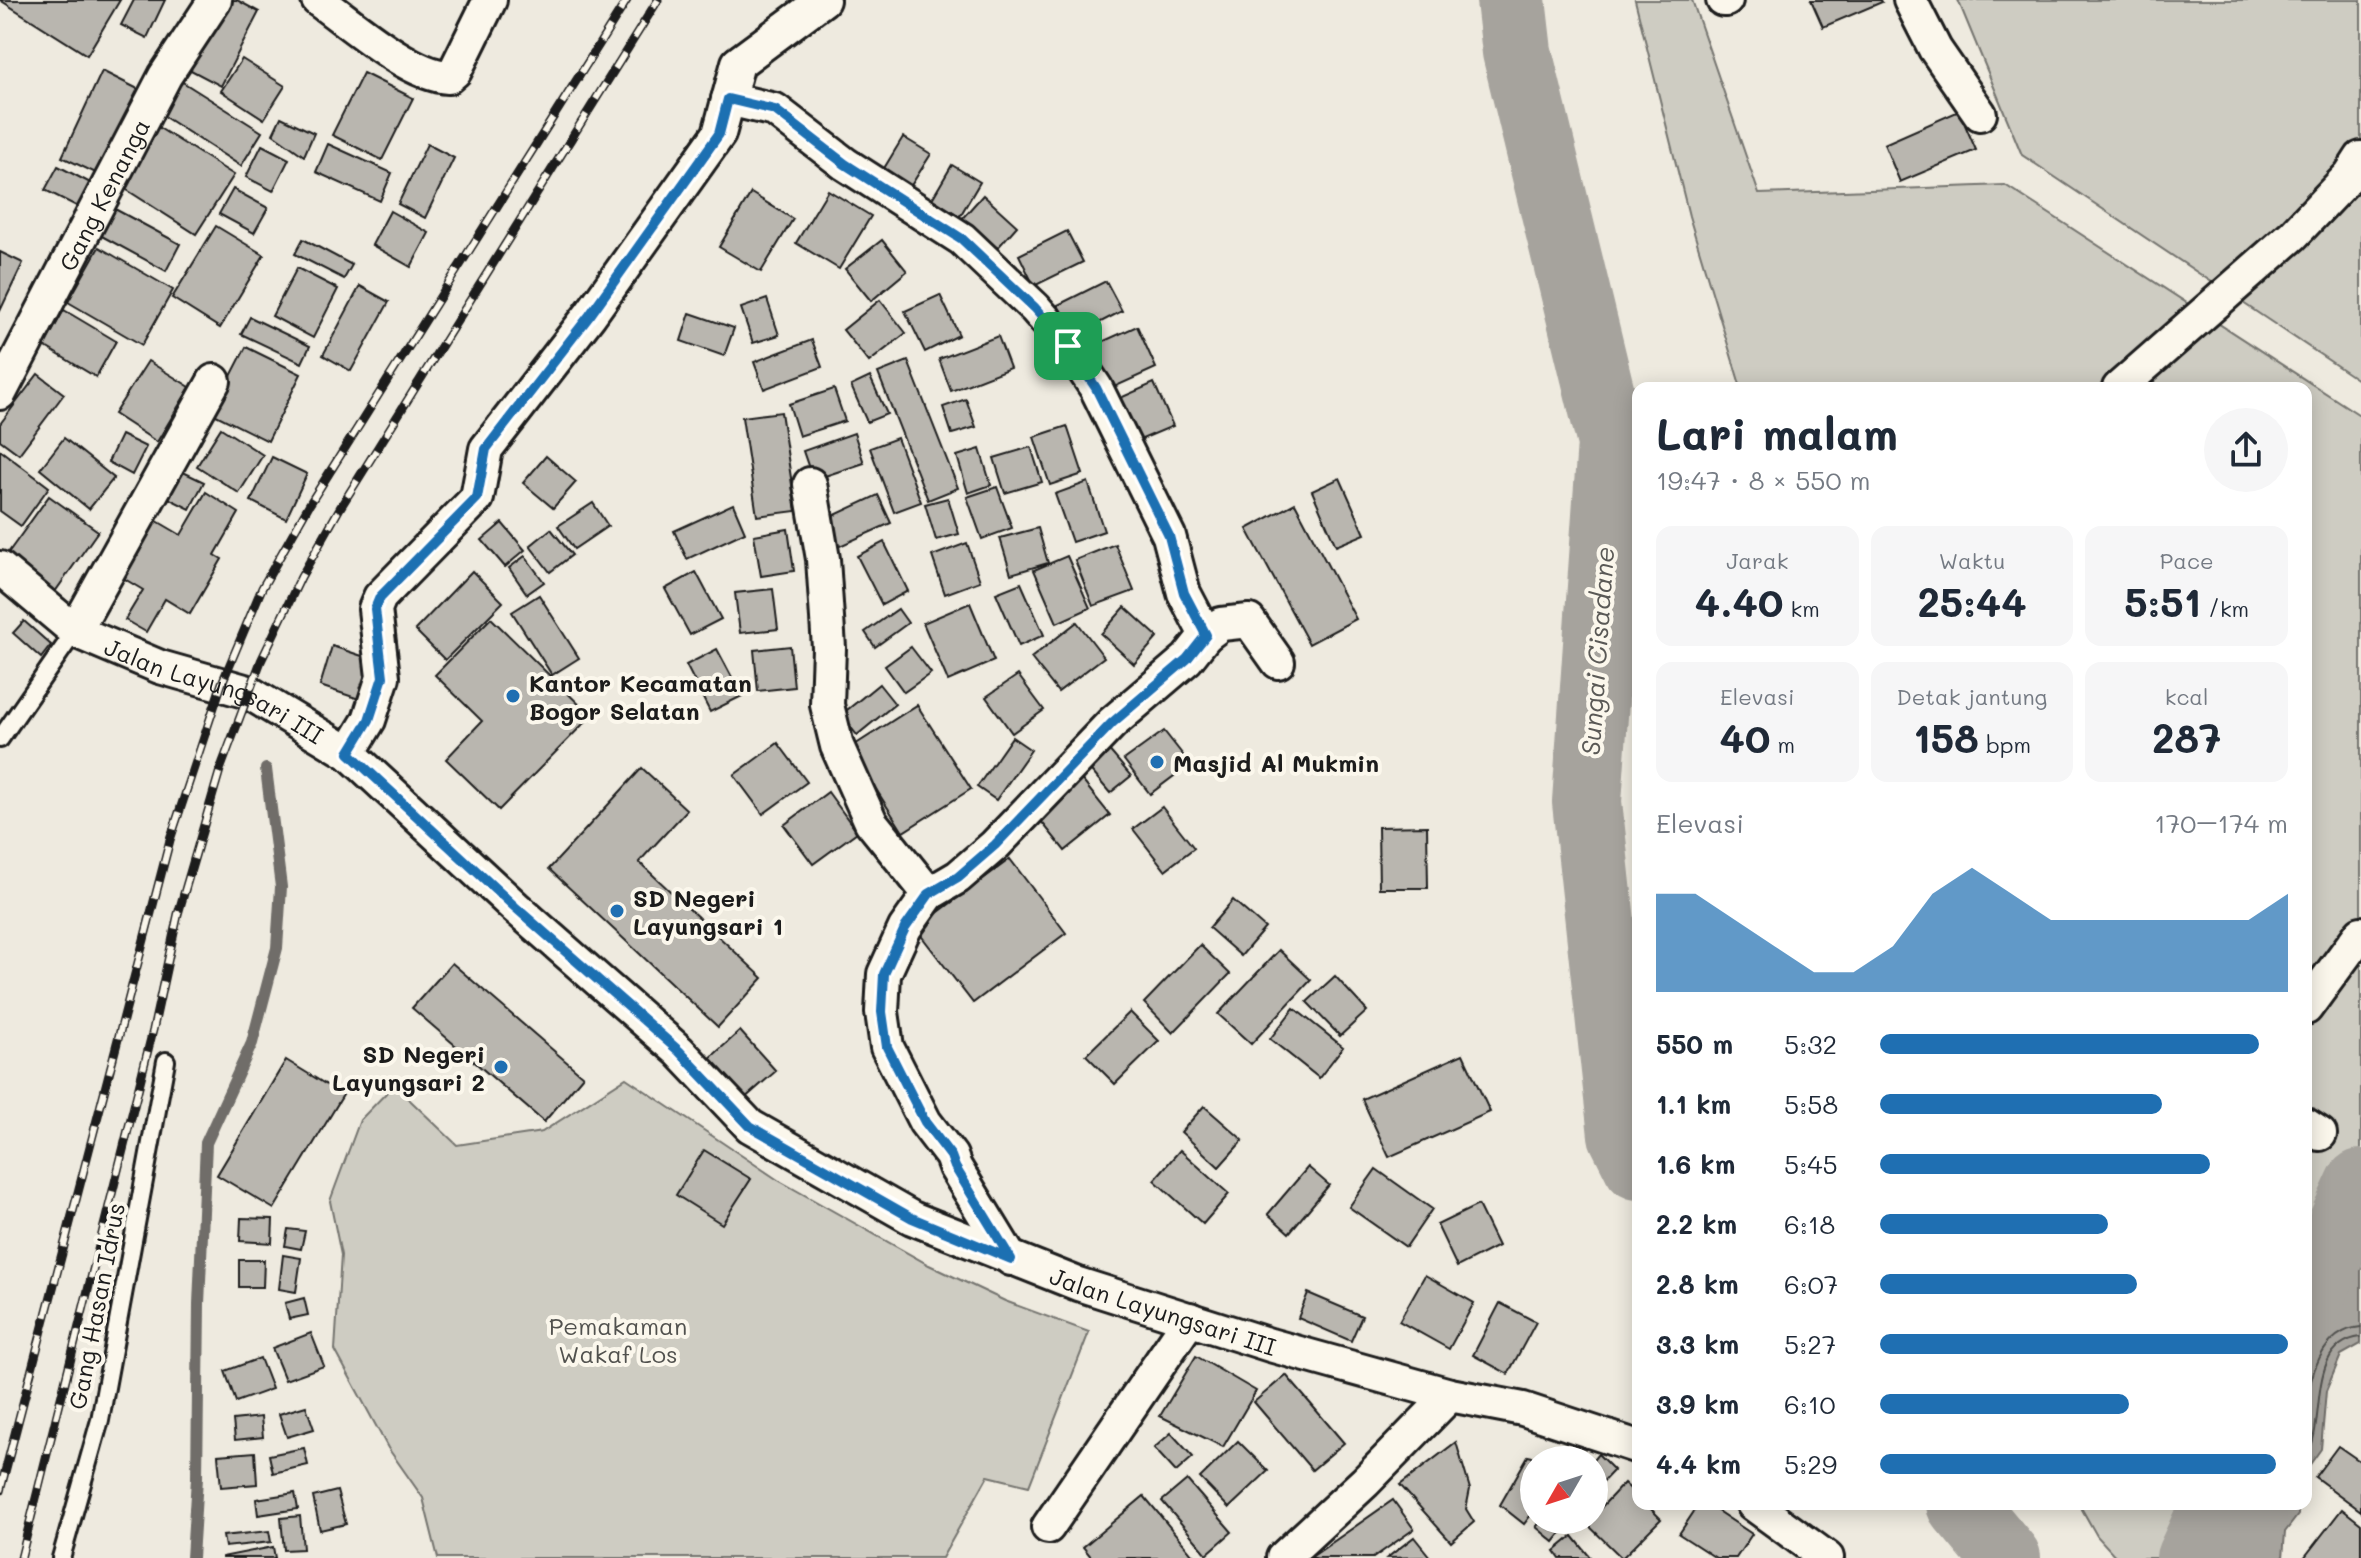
<!DOCTYPE html>
<html lang="id">
<head>
<meta charset="utf-8">
<style>
  :root { --surface:#fff; --page:#f6f6f7; --text:#1f2937; --muted:#747a83; --accent:#1f6fb2 }
  body { margin:0; font-family:Mali,sans-serif; background:var(--page); color:var(--text); height:100vh; display:flex; flex-direction:column; font-size:30px; white-space:nowrap }
  * { box-sizing:border-box; margin:0 }
  p { font-size:26px; color:var(--muted) }
  .icon { flex:none; width:44px; height:44px; fill:none; stroke:currentColor; stroke-width:2; stroke-linecap:round; stroke-linejoin:round }
  .map { position:relative; flex:1; overflow:hidden }
  .panel { position:absolute; left:1632px; top:382px; width:680px; height:1128px; display:flex; flex-direction:column; background:var(--surface); border-radius:16px; box-shadow:0 4px 20px #0003 }
  .panel>* { flex:none }
  .needle { width:52px; rotate:231deg }
  .buttons { position:absolute; left:1520px; top:1446px; display:grid; gap:16px }
  .buttons a { display:grid; place-items:center; width:88px; height:88px; border-radius:50%; background:var(--surface); box-shadow:0 4px 20px #0003; font-size:40px }
  .pin { position:absolute; display:grid; place-items:center; width:68px; height:68px; color:#fff; margin:-34px; border-radius:16px; box-shadow:0 4px 12px #0006 }
  .round { display:grid; place-items:center; flex:none; width:84px; height:84px; border-radius:42px; background:var(--page) }
  .headline { display:flex; align-items:center; justify-content:space-between; height:136px; padding:0 24px }
  h1 { font-size:44px; font-weight:800; line-height:60px }
  .figures { display:grid; grid-template-columns:repeat(3,1fr); gap:12px; height:136px; padding:8px 24px }
  .figures div { display:grid; align-content:center; border-radius:16px; background:var(--page); text-align:center }
  .figures b { font-size:40px; font-weight:800 }
  .figures small { font-size:22px; font-weight:400 }
  .figures p { font-size:22px }
  .chart { height:224px; padding:16px 24px }
  .chart p { display:flex; justify-content:space-between }
  .chart svg { width:100%; height:144px; margin-top:8px; fill:var(--accent); opacity:.7 }
  ul { padding:0 24px; list-style:none; font-size:26px }
  li { display:grid; grid-template-columns:128px 96px 1fr; align-items:center; height:60px }
  li i { height:20px; border-radius:10px; background:var(--accent) }
  .map>svg:first-child { display:block }
  .green { fill:#ceccc2; stroke:#75746f; stroke-width:2 }
  .water { fill:#a6a39d; stroke:#6f6d69; stroke-width:2 }
  .lines { fill:none; stroke-linecap:round; stroke-linejoin:round }
  .shore { stroke:#535250; stroke-width:2 }
  .stream { stroke:#6f6d69; stroke-width:12 }
  .river { stroke:#a6a39d; stroke-width:70 }
  .building { fill:#b9b6af; stroke:#1c1c1c; stroke-width:2 }
  .service-casing { stroke:#1c1c1c; stroke-width:22 }
  .minor-casing { stroke:#1c1c1c; stroke-width:38 }
  .service { stroke:#fbf7ec; stroke-width:16 }
  .minor { stroke:#fbf7ec; stroke-width:32 }
  .rail-casing { stroke:#1c1c1c; stroke-width:9 }
  .rail { stroke:#fbf7ec; stroke-width:6; stroke-dasharray:18; stroke-linecap:butt }
  .route-casing { stroke:#fff; stroke-width:16 }
  .route { stroke:#1f6fb2; stroke-width:10 }
  .poi-dot { fill:#1f6fb2; stroke:#fbf7ec; stroke-width:3 }
  .labels { text-anchor:middle; dominant-baseline:central; stroke-width:8; stroke-linejoin:round; paint-order:stroke }
  .street-label { font-size:24px; fill:#1c1c1c; stroke:#fbf7ec }
  .poi-label { font-size:24px; font-weight:bold; fill:#1c1c1c; stroke:#fbf7ec; text-anchor:start }
  .park-label { font-size:24px; fill:#51514e; stroke:#fbf7ec }
  .water-label { font-size:26px; font-style:italic; fill:#5a5956; stroke:#fbf7ec }
</style>
</head>
<body>
<div class="map">
<svg width="2361" height="1558" viewBox="0 0 2361 1558">
  <rect width="100%" height="100%" fill="#eeeadf"/>
  <filter id="ink" filterUnits="userSpaceOnUse"><feTurbulence type="fractalNoise" baseFrequency=".0125" numOctaves="2"/><feDisplacementMap in="SourceGraphic" scale="16" xChannelSelector="R" yChannelSelector="G"/><feConvolveMatrix kernelMatrix="1 2 1 2 8 2 1 2 1" color-interpolation-filters="sRGB"/></filter>
  <g filter="url(#ink)">
    <!-- green -->
    <g class="green">
      <polygon points="1635,0 1692,0 1759,194 2005,185 2361,416 2361,1261 2306,1313 2306,388 1741,388 1689,216"/>
      <polygon points="1958,0 2361,0 2361,382 2022,155"/>
      <polygon points="626,1078 778,1180 929,1265 1005,1301 1089,1332 1029,1486 988,1476 942,1558 438,1558 423,1498 388,1448 335,1350 341,1255 330,1201 360,1120 394,1085 457,1145 542,1132"/>
      <polygon points="2079,1504 2242,1504 2231,1558 2117,1558 2097,1536"/>
    </g>
    <!-- water -->
    <g class="water">
      <polygon points="2361,1203 2361,1344 2341,1355 2326,1391 2321,1449 2306,1470 2306,1280 2310,1281 2330,1271"/>
      <polygon points="2228,1504 2298,1504 2298,1515 2285,1532 2283,1558 2212,1558"/>
    </g>
    <g class="lines">
      <!-- shore -->
      <g class="shore">
        <path d="M2306,1288C2340,1289 2349,1248 2361,1222"/>
        <path d="M2306,1298C2340,1298 2349,1272 2361,1246"/>
        <path d="M2306,1410C2309,1378 2321,1330 2361,1327"/>
        <path d="M2306,1456C2328,1425 2304,1344 2361,1337"/>
      </g>
      <!-- stream -->
      <polyline class="stream" points="192,1558 197,1478 199,1304 206,1143 252,1043 277,948 281,887 266,769"/>
      <!-- river -->
      <g class="river">
        <polyline points="1511,0 1517,52 1612,443 1587,802 1623,1135 1638,1165"/>
        <polyline points="2306,1305 2361,1184"/>
        <polyline points="1961,1504 2006,1558"/>
        <polyline points="2191,1558 2216,1504"/>
      </g>
    </g>
    <!-- building -->
    <g class="building">
      <polygon points="0,0 120,0 87,55"/>
      <polygon points="134,0 165,0 147,38 121,25"/>
      <polygon points="222,0 237,0 259,12 221,86 187,68"/>
      <polygon points="1811,0 1881,0 1882,2 1823,27"/>
      <polygon points="242,59 285,86 264,119 221,91"/>
      <polygon points="102,71 142,91 102,176 62,157"/>
      <polygon points="363,73 413,98 382,160 332,135"/>
      <polygon points="181,81 262,132 241,166 160,114"/>
      <polygon points="1959,111 1976,150 1900,182 1884,144"/>
      <polygon points="281,117 314,133 304,156 273,134"/>
      <polygon points="153,124 234,175 196,234 116,183"/>
      <polygon points="903,137 931,154 910,187 883,170"/>
      <polygon points="328,144 392,173 380,201 316,172"/>
      <polygon points="427,144 454,158 425,218 398,204"/>
      <polygon points="262,145 289,159 273,191 246,177"/>
      <polygon points="952,165 980,182 960,216 932,199"/>
      <polygon points="58,166 98,187 86,211 45,190"/>
      <polygon points="233,189 268,208 254,233 219,214"/>
      <polygon points="828,190 871,216 839,269 796,243"/>
      <polygon points="751,193 793,219 761,272 719,247"/>
      <polygon points="983,195 1017,226 993,253 959,222"/>
      <polygon points="113,208 180,244 166,271 98,234"/>
      <polygon points="390,211 429,233 411,267 372,245"/>
      <polygon points="216,226 264,255 220,328 172,298"/>
      <polygon points="1067,231 1083,262 1034,286 1019,255"/>
      <polygon points="303,239 352,265 344,279 295,254"/>
      <polygon points="882,240 907,271 871,301 845,269"/>
      <polygon points="99,247 173,290 142,345 68,302"/>
      <polygon points="0,252 23,263 0,311"/>
      <polygon points="297,268 338,289 313,338 272,316"/>
      <polygon points="1106,281 1122,311 1074,336 1058,305"/>
      <polygon points="360,286 389,302 351,371 323,355"/>
      <polygon points="940,295 959,335 925,352 905,311"/>
      <polygon points="767,299 779,335 753,343 741,308"/>
      <polygon points="880,300 906,333 869,362 843,330"/>
      <polygon points="64,310 116,341 96,377 44,346"/>
      <polygon points="690,313 734,328 724,356 681,341"/>
      <polygon points="250,317 310,346 302,363 241,334"/>
      <polygon points="1137,326 1156,368 1112,388 1093,346"/>
      <polygon points="998,336 1010,368 951,391 939,359"/>
      <polygon points="812,340 822,367 764,389 754,362"/>
      <polygon points="246,347 301,374 268,441 212,413"/>
      <polygon points="148,361 190,387 157,442 114,414"/>
      <polygon points="908,361 958,488 928,500 878,373"/>
      <polygon points="38,374 64,394 19,454 0,440 0,424"/>
      <polygon points="870,377 887,414 867,422 851,386"/>
      <polygon points="1154,383 1173,426 1128,445 1109,403"/>
      <polygon points="834,389 845,421 799,436 789,404"/>
      <polygon points="966,399 976,427 952,434 943,407"/>
      <polygon points="781,412 796,511 757,516 742,417"/>
      <polygon points="1067,426 1083,474 1050,485 1034,437"/>
      <polygon points="221,428 263,455 239,493 197,466"/>
      <polygon points="854,433 864,463 813,480 803,451"/>
      <polygon points="121,435 146,447 132,475 108,462"/>
      <polygon points="64,438 114,478 89,509 40,469"/>
      <polygon points="897,438 921,502 894,512 870,448"/>
      <polygon points="1031,447 1042,482 1005,493 994,458"/>
      <polygon points="980,449 991,485 968,493 957,456"/>
      <polygon points="0,450 49,487 21,526 0,511"/>
      <polygon points="546,456 576,482 553,508 523,483"/>
      <polygon points="272,457 307,474 286,519 251,501"/>
      <polygon points="179,470 204,482 190,509 166,497"/>
      <polygon points="1340,478 1365,534 1336,546 1312,491"/>
      <polygon points="1088,482 1104,531 1072,542 1055,494"/>
      <polygon points="997,487 1012,528 982,539 967,497"/>
      <polygon points="206,492 239,513 215,555 222,559 190,614 165,599 146,632 125,620 143,590 118,575 152,518 181,535"/>
      <polygon points="878,495 891,523 831,550 818,523"/>
      <polygon points="49,496 98,531 52,596 3,560"/>
      <polygon points="948,498 959,534 936,540 925,504"/>
      <polygon points="593,503 608,526 574,549 558,526"/>
      <polygon points="1295,503 1356,619 1309,644 1247,529"/>
      <polygon points="733,504 745,532 687,559 674,531"/>
      <polygon points="502,523 525,550 505,567 482,540"/>
      <polygon points="1038,528 1048,563 1011,574 1000,538"/>
      <polygon points="551,529 572,555 550,572 530,546"/>
      <polygon points="788,529 794,571 761,576 754,535"/>
      <polygon points="884,542 908,591 882,605 857,556"/>
      <polygon points="967,543 980,581 945,594 932,556"/>
      <polygon points="1115,544 1134,591 1093,606 1075,560"/>
      <polygon points="525,556 544,582 527,594 509,568"/>
      <polygon points="1067,556 1090,608 1057,623 1034,570"/>
      <polygon points="472,571 503,602 445,660 415,630"/>
      <polygon points="696,572 721,619 690,635 665,589"/>
      <polygon points="1021,583 1044,635 1019,646 996,593"/>
      <polygon points="773,589 778,629 740,633 735,593"/>
      <polygon points="539,595 579,658 552,675 512,612"/>
      <polygon points="970,603 994,661 948,681 923,623"/>
      <polygon points="1125,607 1158,637 1134,664 1101,634"/>
      <polygon points="898,609 908,623 875,647 865,632"/>
      <polygon points="491,618 591,716 499,810 446,759 482,721 435,675"/>
      <polygon points="24,621 51,645 41,658 13,633"/>
      <polygon points="1077,622 1104,657 1058,692 1031,658"/>
      <polygon points="332,646 371,659 359,699 320,686"/>
      <polygon points="790,646 794,687 758,691 754,650"/>
      <polygon points="911,647 931,673 904,692 885,666"/>
      <polygon points="717,649 742,696 710,712 686,665"/>
      <polygon points="1018,675 1044,710 1012,733 986,697"/>
      <polygon points="879,684 895,704 857,735 841,715"/>
      <polygon points="917,705 971,789 903,832 850,748"/>
      <polygon points="1164,731 1190,764 1150,794 1124,760"/>
      <polygon points="1012,737 1031,750 996,800 977,787"/>
      <polygon points="1102,742 1131,776 1110,793 1082,760"/>
      <polygon points="778,743 807,782 763,814 734,775"/>
      <polygon points="642,768 687,810 639,862 763,978 718,1027 549,869"/>
      <polygon points="1077,774 1110,815 1065,851 1032,810"/>
      <polygon points="828,792 857,832 813,864 784,825"/>
      <polygon points="1162,807 1194,848 1165,870 1133,829"/>
      <polygon points="1427,826 1428,888 1379,888 1378,827"/>
      <polygon points="1010,859 1066,933 973,1003 916,929"/>
      <polygon points="1233,900 1265,928 1241,956 1209,928"/>
      <polygon points="1200,945 1230,974 1173,1033 1144,1003"/>
      <polygon points="1279,950 1311,980 1251,1044 1218,1014"/>
      <polygon points="452,963 583,1076 544,1122 412,1008"/>
      <polygon points="1335,976 1367,1011 1340,1036 1307,1002"/>
      <polygon points="1294,1008 1343,1047 1319,1078 1270,1039"/>
      <polygon points="1130,1012 1159,1041 1115,1084 1086,1055"/>
      <polygon points="740,1031 776,1071 744,1099 708,1060"/>
      <polygon points="1463,1054 1490,1112 1389,1157 1362,1099"/>
      <polygon points="286,1060 343,1095 274,1209 217,1175"/>
      <polygon points="1204,1106 1243,1140 1219,1167 1181,1132"/>
      <polygon points="704,1150 751,1179 722,1224 676,1195"/>
      <polygon points="1180,1150 1229,1194 1203,1224 1154,1180"/>
      <polygon points="1308,1167 1329,1185 1289,1233 1268,1214"/>
      <polygon points="1376,1169 1432,1209 1406,1247 1349,1207"/>
      <polygon points="1478,1205 1498,1246 1457,1267 1437,1225"/>
      <polygon points="241,1218 273,1219 272,1243 240,1241"/>
      <polygon points="288,1229 305,1231 301,1249 285,1246"/>
      <polygon points="283,1255 301,1258 296,1292 279,1289"/>
      <polygon points="239,1260 264,1260 263,1287 239,1287"/>
      <polygon points="1425,1275 1474,1303 1449,1349 1399,1321"/>
      <polygon points="1308,1293 1362,1316 1351,1341 1298,1318"/>
      <polygon points="304,1298 308,1315 289,1319 285,1303"/>
      <polygon points="1500,1303 1536,1322 1508,1374 1473,1355"/>
      <polygon points="311,1333 324,1366 285,1380 272,1348"/>
      <polygon points="1196,1356 1256,1391 1223,1447 1160,1416"/>
      <polygon points="260,1358 272,1389 236,1402 225,1371"/>
      <polygon points="1286,1375 1344,1443 1312,1470 1254,1402"/>
      <polygon points="306,1406 314,1429 287,1437 279,1414"/>
      <polygon points="261,1417 263,1437 235,1440 233,1420"/>
      <polygon points="1171,1433 1193,1457 1176,1472 1154,1448"/>
      <polygon points="1238,1441 1268,1471 1229,1508 1200,1478"/>
      <polygon points="1456,1442 1470,1489 1466,1509 1474,1522 1451,1542 1400,1485"/>
      <polygon points="2338,1446 2361,1462 2361,1511 2315,1477"/>
      <polygon points="304,1448 308,1465 273,1473 269,1455"/>
      <polygon points="255,1452 257,1484 221,1487 218,1455"/>
      <polygon points="1598,1454 1614,1470 1594,1491 1593,1460"/>
      <polygon points="1528,1456 1546,1460 1534,1460 1534,1511 1524,1524 1500,1505"/>
      <polygon points="1187,1480 1232,1532 1207,1554 1162,1501"/>
      <polygon points="1624,1483 1638,1496 1638,1504 1646,1504 1661,1519 1622,1558 1586,1523 1594,1520 1594,1515"/>
      <polygon points="337,1491 346,1524 320,1530 313,1497"/>
      <polygon points="295,1493 298,1509 258,1515 256,1499"/>
      <polygon points="1144,1496 1193,1555 1189,1558 1092,1558 1083,1547"/>
      <polygon points="1393,1500 1414,1529 1373,1558 1310,1558"/>
      <polygon points="1699,1504 1707,1504 1752,1534 1736,1558 1716,1558 1679,1534"/>
      <polygon points="2342,1509 2361,1524 2361,1558 2304,1558"/>
      <polygon points="300,1516 303,1549 284,1550 281,1518"/>
      <polygon points="1542,1520 1572,1520 1554,1542 1536,1527"/>
      <polygon points="269,1531 271,1542 225,1547 223,1536"/>
      <polygon points="1573,1536 1590,1557 1589,1558 1560,1558 1555,1551"/>
      <polygon points="1414,1537 1430,1557 1387,1558"/>
      <polygon points="273,1547 275,1558 222,1558 222,1557"/>
    </g>
    <g class="lines">
      <!-- service casing -->
      <g class="service-casing">
        <g id="service">
          <polyline points="0,739 75,631"/>
          <polyline points="61,1558 100,1420 166,1061"/>
        </g>
      </g>
      <!-- minor casing -->
      <g class="minor-casing">
        <g id="minor">
          <path d="M318,0C351,23 409,75 448,77L455,71L490,0"/>
          <polyline points="1723,0 1726,0"/>
          <polyline points="1910,0 1935,49 1980,114"/>
          <polyline points="728,99 775,110 845,164 962,239 1035,308 1068,346 1096,388 1169,536 1184,593 1206,635 1187,659 1112,723 995,845 958,877 929,894 905,928 884,974 882,1012 887,1047 925,1122 951,1156 955,1167 1011,1259"/>
          <polyline points="2119,388 2293,235 2350,175 2361,158"/>
          <path id="s1" d="M0,393L165,76L215,0"/>
          <polyline points="810,484 823,559 829,648 827,705 837,746 871,822 929,894"/>
          <path id="s2" d="M0,568L75,631L160,667L248,692L349,753L515,907L679,1051L750,1126L912,1218L1078,1284L1270,1345L1450,1395L1523,1409L1638,1447"/>
          <polyline points="75,631 214,381"/>
          <polyline points="1206,635 1221,624 1249,621 1278,662"/>
          <polyline points="349,753 369,720 383,677 375,609 380,597 477,498 486,449 590,315 719,134 738,63 823,0"/>
          <polyline points="2306,1008 2361,933"/>
          <polyline points="2306,1125 2320,1134"/>
          <polyline points="1753,1504 1827,1558"/>
          <polyline points="1048,1527 1190,1319"/>
          <polyline points="1283,1558 1365,1482 1450,1395"/>
        </g>
      </g>
      <!-- service -->
      <use href="#service" class="service"/>
      <!-- minor -->
      <use href="#minor" class="minor"/>
      <!-- rail casing -->
      <g class="rail-casing">
        <g id="rail">
          <polyline points="0,1491 170,840 222,683 262,588 309,505 627,0"/>
          <polyline points="21,1558 153,1030 178,914 220,770 261,661 301,577 340,508 658,0"/>
        </g>
      </g>
      <!-- rail -->
      <use href="#rail" class="rail"/>
    </g>
  </g>
  <g class="lines" filter="url(#ink)">
    <!-- route casing -->
    <g class="route-casing">
      <polygon id="route" points="728,99 775,110 845,164 962,239 1035,308 1068,346 1096,388 1169,536 1184,593 1206,635 1187,659 1112,723 995,845 958,877 929,894 905,928 884,974 882,1012 887,1047 925,1122 951,1156 955,1167 1011,1259 912,1218 750,1126 679,1051 515,907 349,753 369,720 383,677 375,609 380,597 477,498 486,449 590,315 719,134"/>
    </g>
    <!-- route -->
    <use href="#route" class="route"/>
  </g>
  <!-- markers -->
  <g class="poi-dot">
    <circle cx="513" cy="696" r="8"/>
    <circle cx="1157" cy="762" r="8"/>
    <circle cx="617" cy="911" r="8"/>
    <circle cx="501" cy="1067" r="8"/>
  </g>
  <g class="labels">
    <!-- street labels -->
    <g class="street-label">
      <text stroke="none"><textPath href="#s1" startOffset="224">Gang Kenanga</textPath></text>
      <text stroke="none"><textPath href="#s2" startOffset="250">Jalan Layungsari III</textPath></text>
      <text transform="translate(96 1306) rotate(-79)">Gang Hasan Idrus</text>
      <text stroke="none"><textPath href="#s2" startOffset="1402">Jalan Layungsari III</textPath></text>
    </g>
    <!-- poi labels -->
    <g class="poi-label">
      <text x="529" y="682">Kantor Kecamatan<tspan x="529" dy="28">Bogor Selatan</tspan></text>
      <text x="1173" y="762">Masjid Al Mukmin</text>
      <text x="633" y="897">SD Negeri<tspan x="633" dy="28">Layungsari 1</tspan></text>
      <text x="485" y="1053" text-anchor="end">SD Negeri<tspan x="485" dy="28">Layungsari 2</tspan></text>
    </g>
    <!-- park labels -->
    <g class="park-label">
      <text x="618" y="1325">Pemakaman<tspan x="618" dy="28">Wakaf Los</tspan></text>
    </g>
    <!-- water labels -->
    <g class="water-label">
      <text transform="translate(1597 651) rotate(-86)">Sungai Cisadane</text>
    </g>
  </g>
</svg>
<div class="buttons">
<a><svg class="needle" viewBox="-14 -14 28 28"><path d="M0-13l5 13h-10z" fill="#e53935"/><path d="M0 13l5-13h-10z" fill="#747a83"/></svg></a>
</div>
<div class="pin" style="left:1068px;top:346px;background:#1e9e55"><svg class="icon" aria-label="arrive" viewBox="0 0 24 24"><path d="M6 21V4h12l-3 4 3 4H6"/></svg></div>
<section class="panel">
<div class="headline"><div><h1>Lari malam</h1><p>19:47 · 8 × 550 m</p></div><a class="round"><svg class="icon" aria-label="share" viewBox="0 0 24 24"><path d="M12 15V3M7 8l5-5 5 5M5 13v7h14v-7"/></svg></a></div>
<div class="figures">
<div><p>Jarak</p><b>4.40<small> km</small></b></div>
<div><p>Waktu</p><b>25:44</b></div>
<div><p>Pace</p><b>5:51<small> /km</small></b></div>
</div>
<div class="figures">
<div><p>Elevasi</p><b>40<small> m</small></b></div>
<div><p>Detak jantung</p><b>158<small> bpm</small></b></div>
<div><p>kcal</p><b>287</b></div>
</div>
<div class="chart"><p><span>Elevasi</span>170–174 m</p>
<svg viewBox="0 0 160 44" preserveAspectRatio="none"><path d="M0 44V14L10 14L20 22L30 30L40 38L50 38L60 30L70 14L80 6L90 14L100 22L110 22L120 22L130 22L140 22L150 22L160 14V44z"/></svg>
</div>
<ul>
<li><b>550 m</b>5:32<i style="width:93%"></i></li>
<li><b>1.1 km</b>5:58<i style="width:69%"></i></li>
<li><b>1.6 km</b>5:45<i style="width:81%"></i></li>
<li><b>2.2 km</b>6:18<i style="width:56%"></i></li>
<li><b>2.8 km</b>6:07<i style="width:63%"></i></li>
<li><b>3.3 km</b>5:27<i style="width:100%"></i></li>
<li><b>3.9 km</b>6:10<i style="width:61%"></i></li>
<li><b>4.4 km</b>5:29<i style="width:97%"></i></li>
</ul>
</section>
</div>
</body>
</html>
